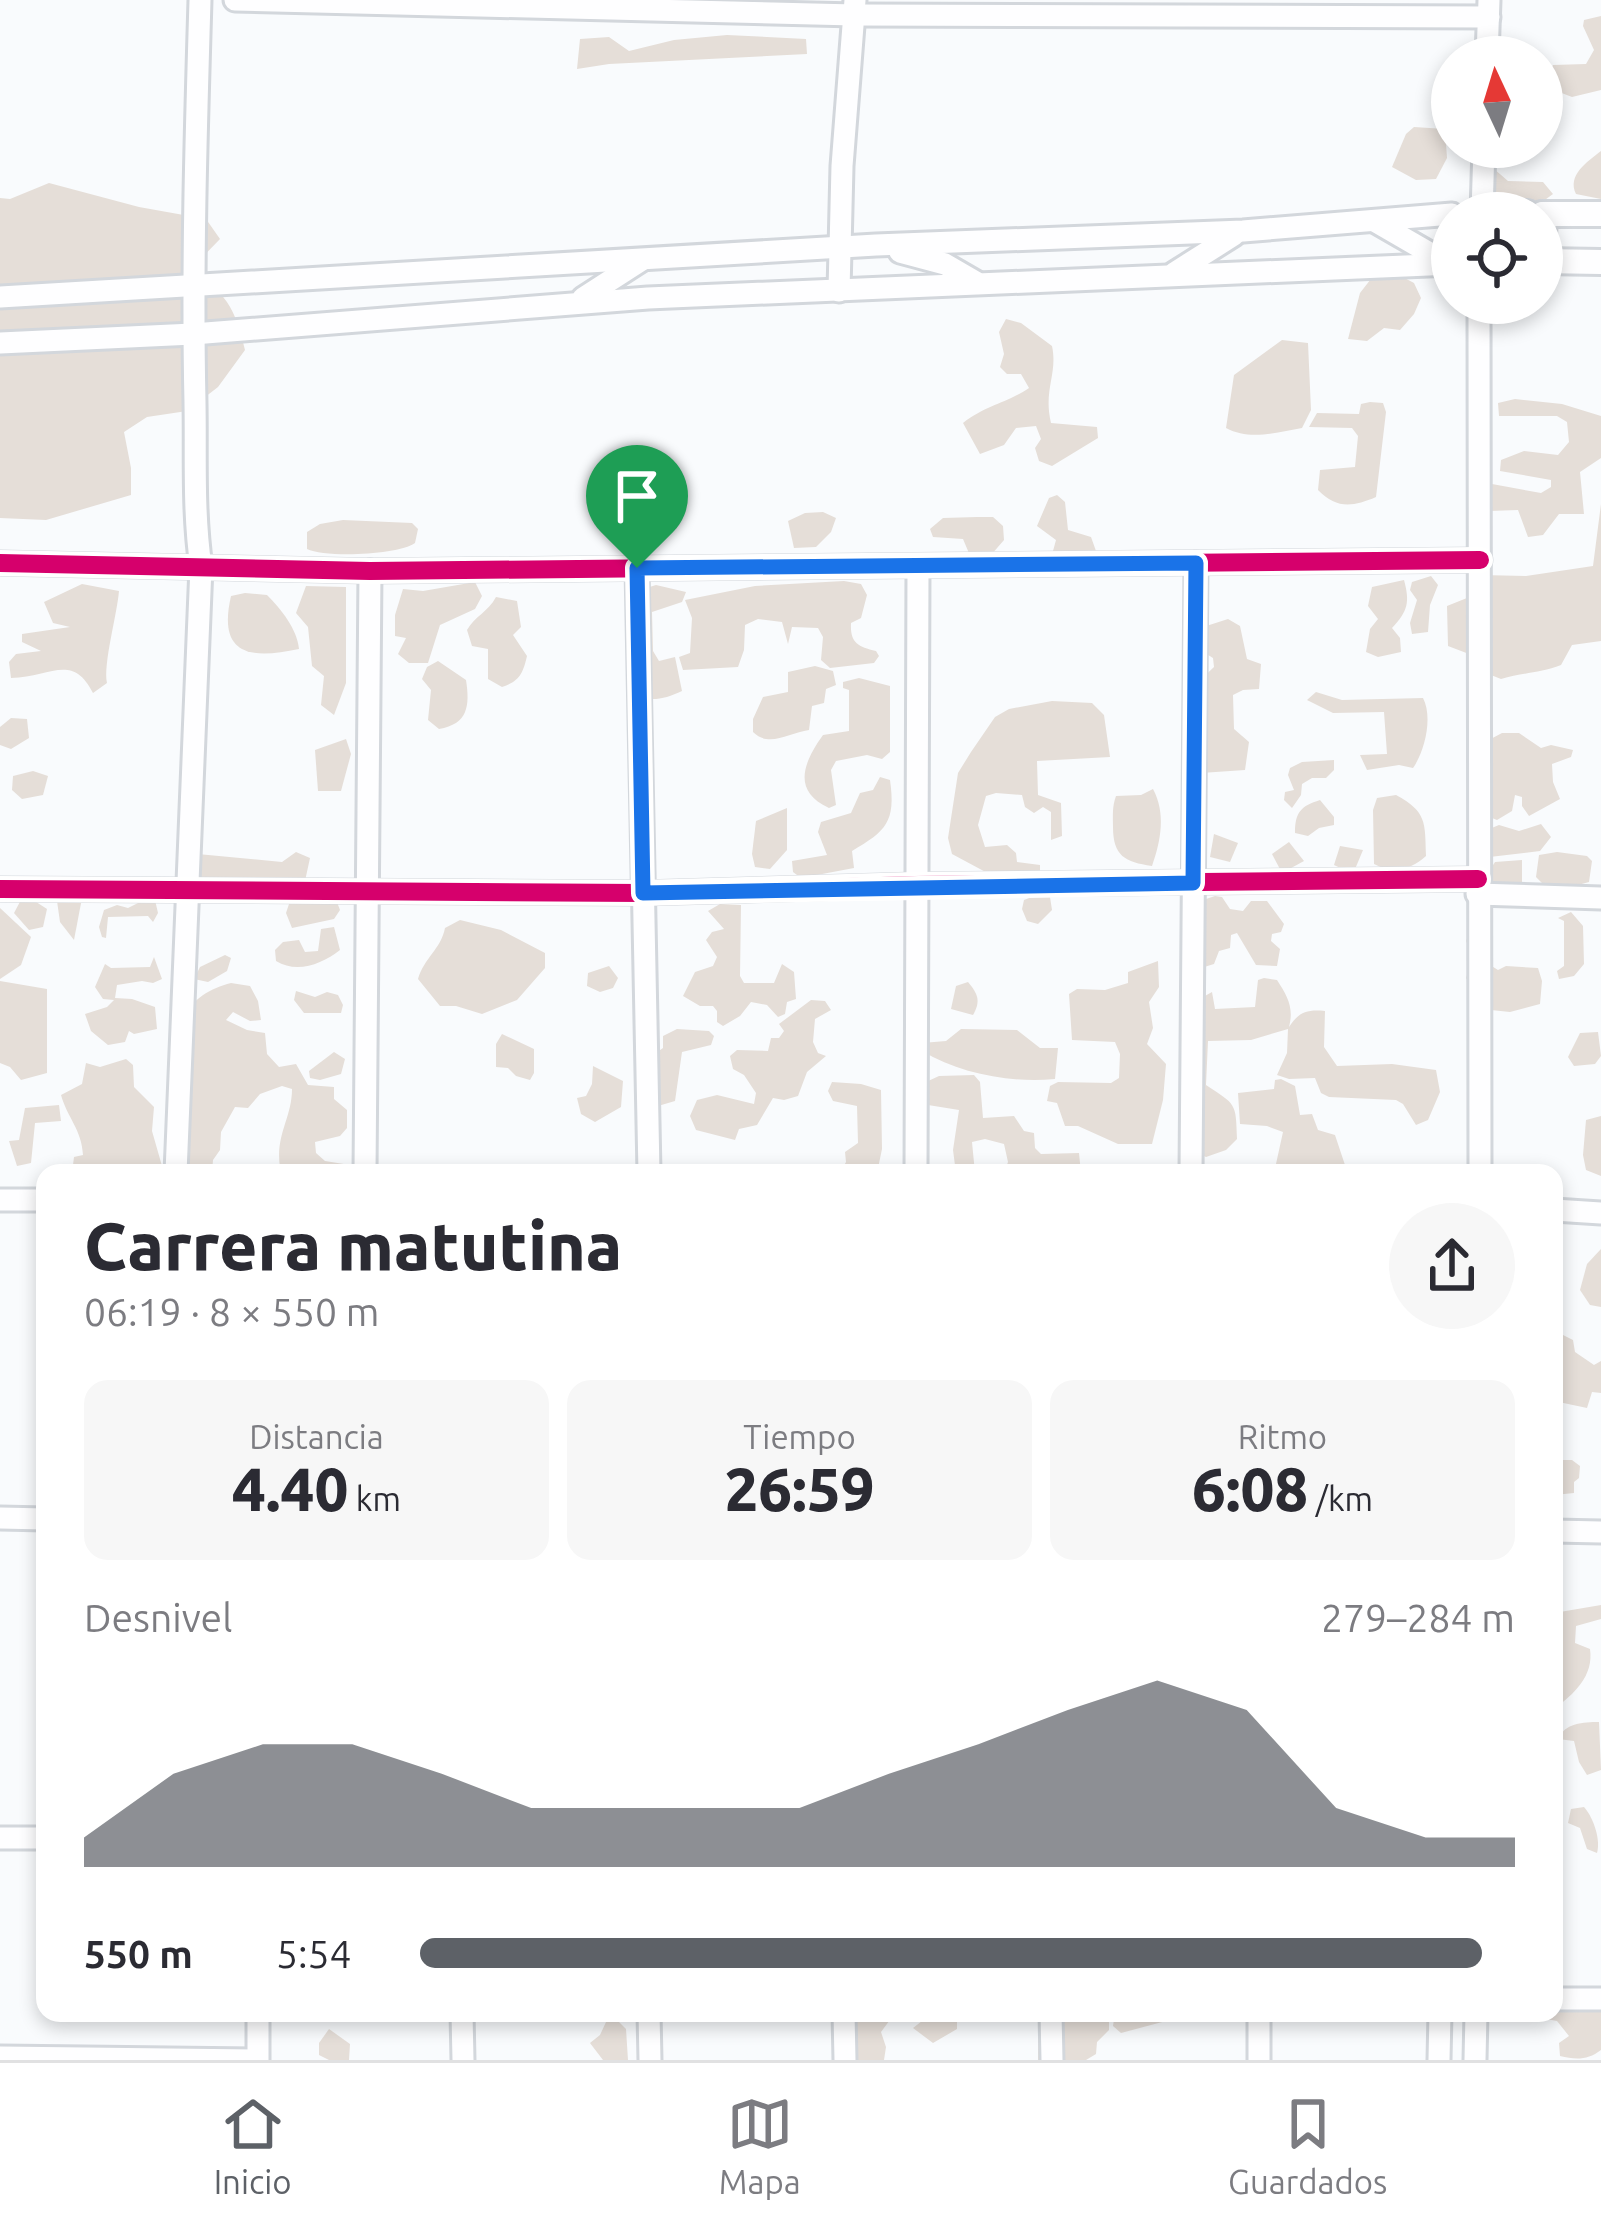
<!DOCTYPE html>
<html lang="es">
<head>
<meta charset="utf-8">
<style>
  :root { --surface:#fff; --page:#f7f7f7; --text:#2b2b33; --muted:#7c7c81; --line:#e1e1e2; --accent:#5d6167 }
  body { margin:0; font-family:Ubuntu,sans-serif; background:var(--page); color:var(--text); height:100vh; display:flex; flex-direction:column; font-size:45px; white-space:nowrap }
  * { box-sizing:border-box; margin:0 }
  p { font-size:39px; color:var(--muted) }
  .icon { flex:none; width:66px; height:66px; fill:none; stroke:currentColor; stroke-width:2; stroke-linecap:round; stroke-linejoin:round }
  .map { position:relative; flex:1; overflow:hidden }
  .drawer { position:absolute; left:36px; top:1164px; width:1527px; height:858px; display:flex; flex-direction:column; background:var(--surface); border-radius:24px; box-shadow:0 6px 18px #0003 }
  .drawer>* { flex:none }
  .needle { width:78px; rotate:356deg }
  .buttons { position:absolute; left:1431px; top:36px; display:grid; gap:24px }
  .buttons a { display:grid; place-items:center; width:132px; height:132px; border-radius:50%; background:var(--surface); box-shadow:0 6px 18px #0003; font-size:60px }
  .pin { position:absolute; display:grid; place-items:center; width:102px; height:102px; color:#fff; margin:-123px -51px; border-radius:50% 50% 50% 0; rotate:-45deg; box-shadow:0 0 12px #0007 }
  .pin .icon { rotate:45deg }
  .round { display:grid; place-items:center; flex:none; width:126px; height:126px; border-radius:63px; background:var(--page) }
  .overview { display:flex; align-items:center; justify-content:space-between; height:204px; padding:0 48px }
  h1 { font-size:66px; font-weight:800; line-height:90px }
  .metrics { display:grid; grid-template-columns:repeat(3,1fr); gap:18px; height:204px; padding:12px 48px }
  .metrics div { display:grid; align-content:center; border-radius:24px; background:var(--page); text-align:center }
  .metrics b { font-size:60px; font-weight:800 }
  .metrics small { font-size:33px; font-weight:400 }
  .metrics p { font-size:33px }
  .chart { height:336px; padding:24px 48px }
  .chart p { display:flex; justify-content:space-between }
  .chart svg { width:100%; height:216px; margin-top:12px; fill:var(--accent); opacity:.7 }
  ul { padding:0 48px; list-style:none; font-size:39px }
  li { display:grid; grid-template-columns:192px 144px 1fr; align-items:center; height:90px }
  li i { height:30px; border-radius:15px; background:var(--accent) }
  .dock { display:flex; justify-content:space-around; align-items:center; height:168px; border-top:3px solid var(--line); background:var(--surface); font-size:33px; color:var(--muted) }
  .dock a { display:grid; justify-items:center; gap:6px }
  .dock .on { color:var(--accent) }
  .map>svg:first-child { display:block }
  .green { fill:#e5ded8 }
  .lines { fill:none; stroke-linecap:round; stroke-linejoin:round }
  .minor-casing { stroke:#d3d7dc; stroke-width:27 }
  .tertiary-casing { stroke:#d3d7dc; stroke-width:30 }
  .minor { stroke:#fefeff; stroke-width:21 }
  .tertiary { stroke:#fefeff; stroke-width:24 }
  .cycleway-casing { stroke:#fff; stroke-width:26 }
  .cycleway { stroke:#d6006c; stroke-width:18 }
  .route-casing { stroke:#fff; stroke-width:24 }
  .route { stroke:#1a73e8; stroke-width:15 }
</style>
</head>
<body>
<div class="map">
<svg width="1601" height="2060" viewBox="0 0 1601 2060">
  <rect width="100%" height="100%" fill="#f9fbfd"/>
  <!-- green -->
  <g class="green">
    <polygon points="1601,16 1601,90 1572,97 1559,92 1558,115 1542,126 1542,86 1553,65 1586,64 1594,50 1583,26 1584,20"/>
    <polygon points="727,35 806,39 807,54 609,64 577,69 580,39 609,37 629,51 674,40"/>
    <polygon points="1414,127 1445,129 1447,158 1436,179 1416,180 1392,167 1406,134"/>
    <path d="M1601,151V199L1576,194C1567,175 1587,162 1601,151Z"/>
    <polygon points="1493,168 1508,181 1543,182 1553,194 1527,213 1495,204"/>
    <path d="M49,183L139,207L206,219L220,239L185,275C226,285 236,312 245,350L218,387L187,411L147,417L124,432L131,468V495L46,520L0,518V198L10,199Z"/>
    <polygon points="1397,274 1414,283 1421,298 1414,314 1400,330 1384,328 1367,341 1348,339 1360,293 1374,275"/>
    <path d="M1006,319L1021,323L1052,346C1058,374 1043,390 1051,423L1097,427L1098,438L1052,466L1039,461L1035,448L1041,439L1036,426L1016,428L1004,445L980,454L963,423C988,404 1005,404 1029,388L1021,374H1007L1000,367L1004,354L999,332Z"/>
    <path d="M1282,340L1308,343L1311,410L1302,428C1277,432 1250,441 1226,428L1234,375Z"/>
    <polygon points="1515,399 1562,404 1601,416 1601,458 1580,472 1584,514 1559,514 1543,535 1528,537 1518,510 1489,511 1482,486 1492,484 1541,493 1551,487 1551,480 1500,471 1501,460 1524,451 1558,455 1569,442 1567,422 1557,416 1499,416 1498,403"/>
    <path d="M1370,402L1383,403L1386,412L1376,497C1353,507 1336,509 1318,490L1320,470L1355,467L1358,436L1352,428L1309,427L1317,413L1359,414L1361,404Z"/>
    <polygon points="1057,495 1065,502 1068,530 1091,537 1096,551 1084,563 1062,564 1053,551 1056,540 1037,526 1049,498"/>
    <path d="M1601,504V641L1572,645L1561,665C1540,673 1521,673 1501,679L1486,673L1469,654L1448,646L1447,606L1472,596L1481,575L1526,576L1593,566Z"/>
    <polygon points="823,512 836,518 831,532 816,547 794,548 788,521 805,513"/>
    <polygon points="977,517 993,517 1003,526 1004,540 991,555 971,558 963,539 933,537 930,529 943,518"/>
    <path d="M343,520L412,523L418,529L415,543C399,555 325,558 307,549V532L320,524Z"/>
    <polygon points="1431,576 1438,585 1430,605 1428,632 1412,634 1410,623 1417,600 1410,590 1412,582"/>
    <path d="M1404,580C1410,602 1408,611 1392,628L1400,638L1401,652L1378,657L1366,652L1370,629L1378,619L1368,606L1372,587Z"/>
    <path d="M844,581L861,584L867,595L861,618L851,623C850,642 857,647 876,651L879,656L874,663L830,668L821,660L823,637L818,628L792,627L788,644L782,622L758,619L745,625L744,650L738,667L683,670L679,657L690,653L692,618L685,600L755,586Z"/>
    <polygon points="475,582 482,596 475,609 440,625 428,663 409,663 398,654 406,638 395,636 395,615 403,589 423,591"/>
    <path d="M82,584L119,591C117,615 103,664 107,683L93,693C72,652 50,678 11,678L9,662L16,654L41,651L22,642V634L70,627L53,623L44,602Z"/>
    <path d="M656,585L686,592L682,602L652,612L653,651L659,661L675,657L682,691C663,700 647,703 629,692L635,622L626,613L640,590Z"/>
    <polygon points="306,586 346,587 346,683 334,715 321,705 324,676 312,666 308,627 296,613"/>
    <path d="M245,593L267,595C281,609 297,629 299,649C252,659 217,657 231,596Z"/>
    <path d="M496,597L517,601L521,627L513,635L527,656C523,673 520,681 502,687L488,679V649L472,646L467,630C475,616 488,612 496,597Z"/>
    <polygon points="1228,619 1240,626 1247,659 1261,664 1259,689 1243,690 1233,695 1234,729 1249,742 1245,770 1201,773 1192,688 1214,667 1213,658 1197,648 1197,629"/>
    <path d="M438,661L466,680C470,706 468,724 439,729L428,720L431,690L422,679L427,667Z"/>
    <path d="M815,666L833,671L836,685L826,689L824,703L812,706L809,730C789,733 769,748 753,732V719L763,697L788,692V672Z"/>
    <path d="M859,678L890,686V752L882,759L867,755L836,761L831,770L836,805L829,808C792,791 803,763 823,735L849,731V690L843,688V682Z"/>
    <path d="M1316,692L1342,700L1423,698C1433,717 1425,751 1413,768L1399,765L1367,770L1360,755L1387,754L1384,712L1333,713L1307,700Z"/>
    <polygon points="1052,701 1092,703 1104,715 1110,757 1037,761 1038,795 1061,803 1062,836 1051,840 1051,812 1043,807 1034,813 1025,807 1022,795 996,793 986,796 978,825 985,847 1007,845 1016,853 1017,862 1040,865 1040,873 993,876 952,854 948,838 958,773 971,752 995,717 1009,709"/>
    <polygon points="11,718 27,719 29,738 11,749 0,745 0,727"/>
    <polygon points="1502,733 1519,733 1541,748 1551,745 1573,750 1571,757 1552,764 1553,782 1560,799 1529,816 1522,806 1522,797 1515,795 1512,811 1497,820 1480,813 1485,742"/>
    <polygon points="346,739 351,754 341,791 318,791 315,750"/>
    <polygon points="1334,760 1334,770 1326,778 1312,778 1302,784 1301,795 1292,808 1284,800 1285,792 1294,790 1288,775 1290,768 1302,762"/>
    <polygon points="33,771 48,776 43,795 22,799 12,790 13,776"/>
    <path d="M880,777L890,780C896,822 886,831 852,851L854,868L801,878L793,872L792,861L827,855L818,832L821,822L851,813L860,793L873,790Z"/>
    <path d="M1153,789C1166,813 1161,841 1152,866C1125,862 1113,856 1113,827C1113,815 1112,807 1116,796L1141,795Z"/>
    <path d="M1396,795C1427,812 1425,822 1426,856C1411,870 1393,874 1374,864L1373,810L1377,798Z"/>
    <path d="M1320,800L1334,817V825L1319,828L1308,836L1295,833C1295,812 1301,806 1320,800Z"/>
    <polygon points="787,808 787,850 770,869 755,867 752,854 756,821"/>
    <polygon points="1541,824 1551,837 1540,851 1481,858 1477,834 1499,825 1519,831"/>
    <polygon points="1214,834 1238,843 1230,862 1210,857"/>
    <polygon points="1289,842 1304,861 1282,873 1272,854"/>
    <polygon points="1340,846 1363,850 1353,874 1334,865"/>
    <polygon points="296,852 310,858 305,881 209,887 182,877 178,864 187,853 282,862"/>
    <polygon points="1557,852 1587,856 1592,861 1589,882 1545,894 1542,883 1536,877 1539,855"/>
    <polygon points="1522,860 1522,891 1478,888 1495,862"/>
    <polygon points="1037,895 1050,897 1052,910 1038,924 1027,921 1022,909 1024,900"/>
    <polygon points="1215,896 1222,897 1230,909 1243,911 1251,901 1267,901 1284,924 1281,932 1272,934 1271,941 1280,949 1277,966 1256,965 1237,933 1231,935 1230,948 1219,951 1214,964 1201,968 1200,901"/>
    <polygon points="63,897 82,898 74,940 60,922 57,901"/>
    <polygon points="335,897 340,910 334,919 292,928 286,913 290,901"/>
    <polygon points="22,898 30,898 47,909 43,927 29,930 14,913"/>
    <polygon points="146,899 155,900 158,913 153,922 148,916 108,917 106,938 102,937 99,927 104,910 117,905 128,908"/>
    <polygon points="720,904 741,905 740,976 744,983 774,983 782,964 794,972 796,999 787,1002 785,1014 778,1017 767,1005 751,1002 740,1016 723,1026 717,1022 717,1011 713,1006 700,1006 683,996 695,972 713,966 717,957 706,940 712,932 724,929 708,911"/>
    <polygon points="0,908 31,937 21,965 0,979"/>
    <polygon points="1571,912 1583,926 1584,964 1574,976 1559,979 1557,971 1564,966 1564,921 1558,918"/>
    <path d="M460,920L501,930L545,953V968L517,1000L482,1014L456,1006H440L418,979C424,958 441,949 445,928Z"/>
    <path d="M334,927L340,950C322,964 297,974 276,961L275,950L283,942L299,940L305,952L318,951L321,929Z"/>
    <polygon points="1470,932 1489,938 1490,965 1498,970 1506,966 1538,968 1542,981 1540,1004 1510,1012 1472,1008 1468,999 1472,987 1466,978 1473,956 1466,941"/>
    <polygon points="225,955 231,958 227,971 208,982 194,979 200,967"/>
    <polygon points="154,957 162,979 153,983 142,981 117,985 115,998 132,999 155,1007 157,1029 134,1034 129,1031 125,1042 108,1045 91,1031 85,1014 107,1007 114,1000 103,999 95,987 105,964 111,968 150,967"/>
    <polygon points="1158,961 1159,987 1149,1002 1153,1028 1147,1044 1166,1064 1163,1100 1152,1144 1118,1144 1078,1126 1065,1126 1057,1103 1047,1101 1050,1086 1058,1082 1111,1083 1119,1078 1120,1054 1115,1042 1072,1040 1069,994 1077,989 1105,990 1128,983 1128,972"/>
    <polygon points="609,966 618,978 613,988 600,992 587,986 588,973"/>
    <path d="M1264,978L1277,980C1288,997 1294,1008 1289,1027C1298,1013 1306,1009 1325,1011L1324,1047L1337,1066L1392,1064L1436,1070L1440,1092L1428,1120L1416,1125L1403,1104L1396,1100L1329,1097L1321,1093L1315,1078L1289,1079L1277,1075L1287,1053L1288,1029L1251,1040L1208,1041L1206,1085C1236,1105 1236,1102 1237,1139L1226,1150L1206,1157L1193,1150L1192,1115L1203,1103L1193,1093L1194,1002L1212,992L1215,1009L1255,1007L1258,980Z"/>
    <polygon points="0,981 47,989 47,1073 21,1080 10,1067 0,1063"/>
    <path d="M968,982C978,994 981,1001 973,1015L951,1009L956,986Z"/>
    <path d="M231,983L250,986L258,1001L261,1020L250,1021L233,1012L226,1020L247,1030L265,1033L267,1054L279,1067L296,1064L308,1085L334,1087V1099L347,1110V1128L340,1136L315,1142L316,1153L325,1161L350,1165L351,1173H296L280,1167C275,1135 292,1118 292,1089L282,1086L260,1094L248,1108L235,1107L221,1132L220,1150L213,1160L212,1173H187C182,1150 175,1040 182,1022C191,999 209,989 231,983Z"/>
    <polygon points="296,991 315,997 327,992 338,995 343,1005 341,1013 304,1013 294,1000"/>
    <polygon points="811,1000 825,1001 831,1010 815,1019 813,1042 818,1053 826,1056 807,1072 798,1096 784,1100 773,1098 757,1125 739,1129 735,1140 696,1130 690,1116 697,1100 717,1095 754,1104 756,1093 744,1075 733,1069 730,1056 737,1050 768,1051 771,1038 779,1038 784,1031 779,1024"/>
    <polygon points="677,1029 709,1031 714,1036 711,1045 682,1052 675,1101 658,1106 645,1061 663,1048 663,1036"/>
    <path d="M961,1029L1017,1030L1040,1048H1058L1055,1079C1010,1083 961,1074 922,1051V1043L946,1041Z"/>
    <polygon points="1598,1032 1601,1056 1595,1064 1574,1066 1568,1057 1580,1033"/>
    <polygon points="502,1034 534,1049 534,1073 530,1080 516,1076 508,1068 496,1067 496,1044"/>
    <polygon points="334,1052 345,1059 341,1074 320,1080 310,1078 309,1071"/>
    <path d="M126,1059L133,1065L134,1087L154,1107L152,1131L164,1173H72L74,1157L83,1155C82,1130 67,1117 61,1095L82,1084L86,1063L100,1067Z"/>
    <polygon points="593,1066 623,1081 621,1107 595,1122 581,1114 577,1098 586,1096 592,1084"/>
    <polygon points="974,1075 980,1082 983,1118 1014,1116 1024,1131 1034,1133 1035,1148 1041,1154 1079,1153 1081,1173 1004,1173 1008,1162 1004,1144 985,1139 972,1142 975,1173 956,1173 953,1150 959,1110 928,1105 926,1082 939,1076"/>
    <polygon points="1281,1079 1295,1086 1300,1115 1312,1114 1318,1130 1335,1135 1345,1165 1370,1173 1274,1173 1283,1132 1267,1126 1240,1124 1238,1093 1274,1089 1275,1080"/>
    <polygon points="832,1082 861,1084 881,1090 882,1149 877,1173 840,1173 846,1162 845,1152 858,1143 857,1106 833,1101 828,1091"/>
    <polygon points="59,1105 61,1121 35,1123 31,1163 17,1166 9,1141 19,1140 25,1108"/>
    <polygon points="1601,1116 1601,1176 1586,1170 1583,1155 1586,1120"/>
    <polygon points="1601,1249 1601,1307 1590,1305 1580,1290 1587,1264"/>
    <polygon points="1563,1335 1573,1340 1575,1352 1594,1365 1601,1361 1601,1393 1592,1392 1587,1408 1554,1401 1554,1337"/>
    <polygon points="1563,1460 1572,1460 1580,1466 1579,1478 1574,1482 1574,1493 1554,1495 1554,1469"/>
    <path d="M1601,1605V1619L1576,1626L1575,1643L1590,1649C1594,1676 1574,1694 1554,1709V1681L1559,1668L1554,1658V1613Z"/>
    <path d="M1599,1722L1601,1770L1587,1775L1579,1762L1574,1741L1558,1739C1565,1723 1583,1722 1599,1722Z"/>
    <path d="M1584,1807C1594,1818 1601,1841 1597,1853L1587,1849L1580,1828L1568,1823L1571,1809Z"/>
    <path d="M1554,1996L1601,2012V2050C1588,2060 1576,2060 1560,2056L1559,2043L1569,2036L1557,2021L1535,2017V2013H1554Z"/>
    <polygon points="839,2013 895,2013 881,2032 886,2047 884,2060 838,2060"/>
    <polygon points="923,2013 957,2013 957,2029 933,2043 913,2028 922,2021"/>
    <polygon points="1038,2013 1109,2013 1109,2030 1097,2042 1096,2054 1086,2060 1038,2060"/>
    <polygon points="1115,2013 1171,2013 1172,2015 1166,2021 1121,2033 1113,2026"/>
    <polygon points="618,2021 626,2029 628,2060 603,2060 590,2043 600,2035 606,2022"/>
    <polygon points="329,2029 350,2044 349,2060 329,2060 319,2055 319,2043"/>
  </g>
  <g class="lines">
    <!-- minor casing -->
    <g class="minor-casing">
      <g id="minor">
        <polyline points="235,0 855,15 1489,17"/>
        <polyline points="1487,57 1489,0"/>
        <polyline points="1482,213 1484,147"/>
        <polyline points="1376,222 1447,263"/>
        <polyline points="900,252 945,264 976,282"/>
        <polyline points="1174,273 1234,235"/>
        <polyline points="839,291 842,166 855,0"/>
        <polyline points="0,297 876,245 1243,231 1452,214"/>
        <polyline points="583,298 642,260"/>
        <polyline points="1479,303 1480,1173"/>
        <polyline points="0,343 193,334 648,298 1452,264"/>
        <polyline points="0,563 370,571 1480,560"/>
        <polyline points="637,568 649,1173"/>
        <polyline points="0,889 643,893 915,885 1478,879"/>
        <polyline points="1477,894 1601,898"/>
        <path d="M176,1173L201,567C193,511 196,458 195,403C192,268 196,135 200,0"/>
        <polyline points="365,1173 370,571"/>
        <polyline points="916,1173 918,567"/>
        <polyline points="1191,1173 1196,563"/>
        <polyline points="0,1200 45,1200"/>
        <polyline points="1554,1210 1601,1213"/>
        <polyline points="0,1518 45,1519"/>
        <polyline points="1554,1531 1601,1532"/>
        <polyline points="0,1838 45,1838"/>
        <polyline points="1554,1999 1601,1999"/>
        <polyline points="462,2013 463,2060"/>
        <polyline points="649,2013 650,2060"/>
        <polyline points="844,2013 845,2060"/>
        <polyline points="1051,2013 1052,2060"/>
        <polyline points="0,2057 254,2060"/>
        <polyline points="258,2060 258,2013"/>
        <polyline points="1259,2060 1259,2013"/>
        <polyline points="1439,2060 1440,2013"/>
        <polyline points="1475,2060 1476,2013"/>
      </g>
    </g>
    <!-- tertiary casing -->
    <g class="tertiary-casing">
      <g id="tertiary">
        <polyline points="1483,211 1527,213"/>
        <polyline points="1542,214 1601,214"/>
        <polyline points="1542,261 1601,262"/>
        <polyline points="1542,261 1544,214"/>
      </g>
    </g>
    <!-- minor -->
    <use href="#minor" class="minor"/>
    <!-- tertiary -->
    <use href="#tertiary" class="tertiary"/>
    <!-- cycleway casing -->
    <g class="cycleway-casing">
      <g id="cycleway">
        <polyline points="0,563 370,571 1480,560"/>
        <polyline points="0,889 643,893 915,885 1478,879"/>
      </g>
    </g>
    <!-- cycleway -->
    <use href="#cycleway" class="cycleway"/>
  </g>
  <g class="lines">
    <!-- route casing -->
    <g class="route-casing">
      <polygon id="route" points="1196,563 1193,883 643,893 637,568"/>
    </g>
    <!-- route -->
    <use href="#route" class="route"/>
  </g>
</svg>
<div class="buttons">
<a><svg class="needle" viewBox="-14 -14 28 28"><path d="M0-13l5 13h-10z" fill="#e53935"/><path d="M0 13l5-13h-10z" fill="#7c7c81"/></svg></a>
<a><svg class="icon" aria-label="locate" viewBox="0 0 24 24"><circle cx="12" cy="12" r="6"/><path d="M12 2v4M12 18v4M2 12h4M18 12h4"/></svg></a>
</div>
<div class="pin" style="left:637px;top:568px;background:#1e9e55"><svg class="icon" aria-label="arrive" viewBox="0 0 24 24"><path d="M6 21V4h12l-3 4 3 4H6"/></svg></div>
<section class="drawer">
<div class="overview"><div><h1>Carrera matutina</h1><p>06:19 · 8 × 550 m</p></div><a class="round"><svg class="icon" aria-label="share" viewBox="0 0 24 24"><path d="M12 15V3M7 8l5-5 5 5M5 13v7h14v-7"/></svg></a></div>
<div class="metrics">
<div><p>Distancia</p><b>4.40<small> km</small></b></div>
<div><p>Tiempo</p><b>26:59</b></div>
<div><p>Ritmo</p><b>6:08<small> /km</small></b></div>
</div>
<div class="chart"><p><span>Desnivel</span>279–284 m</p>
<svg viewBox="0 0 160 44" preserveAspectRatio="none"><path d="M0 44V38L10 25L20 19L30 19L40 25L50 32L60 32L70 32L80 32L90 25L100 19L110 12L120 6L130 12L140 32L150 38L160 38V44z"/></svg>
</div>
<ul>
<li><b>550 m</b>5:54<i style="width:97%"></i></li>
</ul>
</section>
</div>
<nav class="dock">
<a class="on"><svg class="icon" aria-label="home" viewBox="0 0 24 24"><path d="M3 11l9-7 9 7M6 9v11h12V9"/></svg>Inicio</a>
<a><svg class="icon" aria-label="map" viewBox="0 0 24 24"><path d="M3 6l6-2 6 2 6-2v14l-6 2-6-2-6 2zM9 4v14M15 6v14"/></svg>Mapa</a>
<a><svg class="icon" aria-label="saved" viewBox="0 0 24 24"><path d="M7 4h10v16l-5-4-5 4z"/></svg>Guardados</a>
</nav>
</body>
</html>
